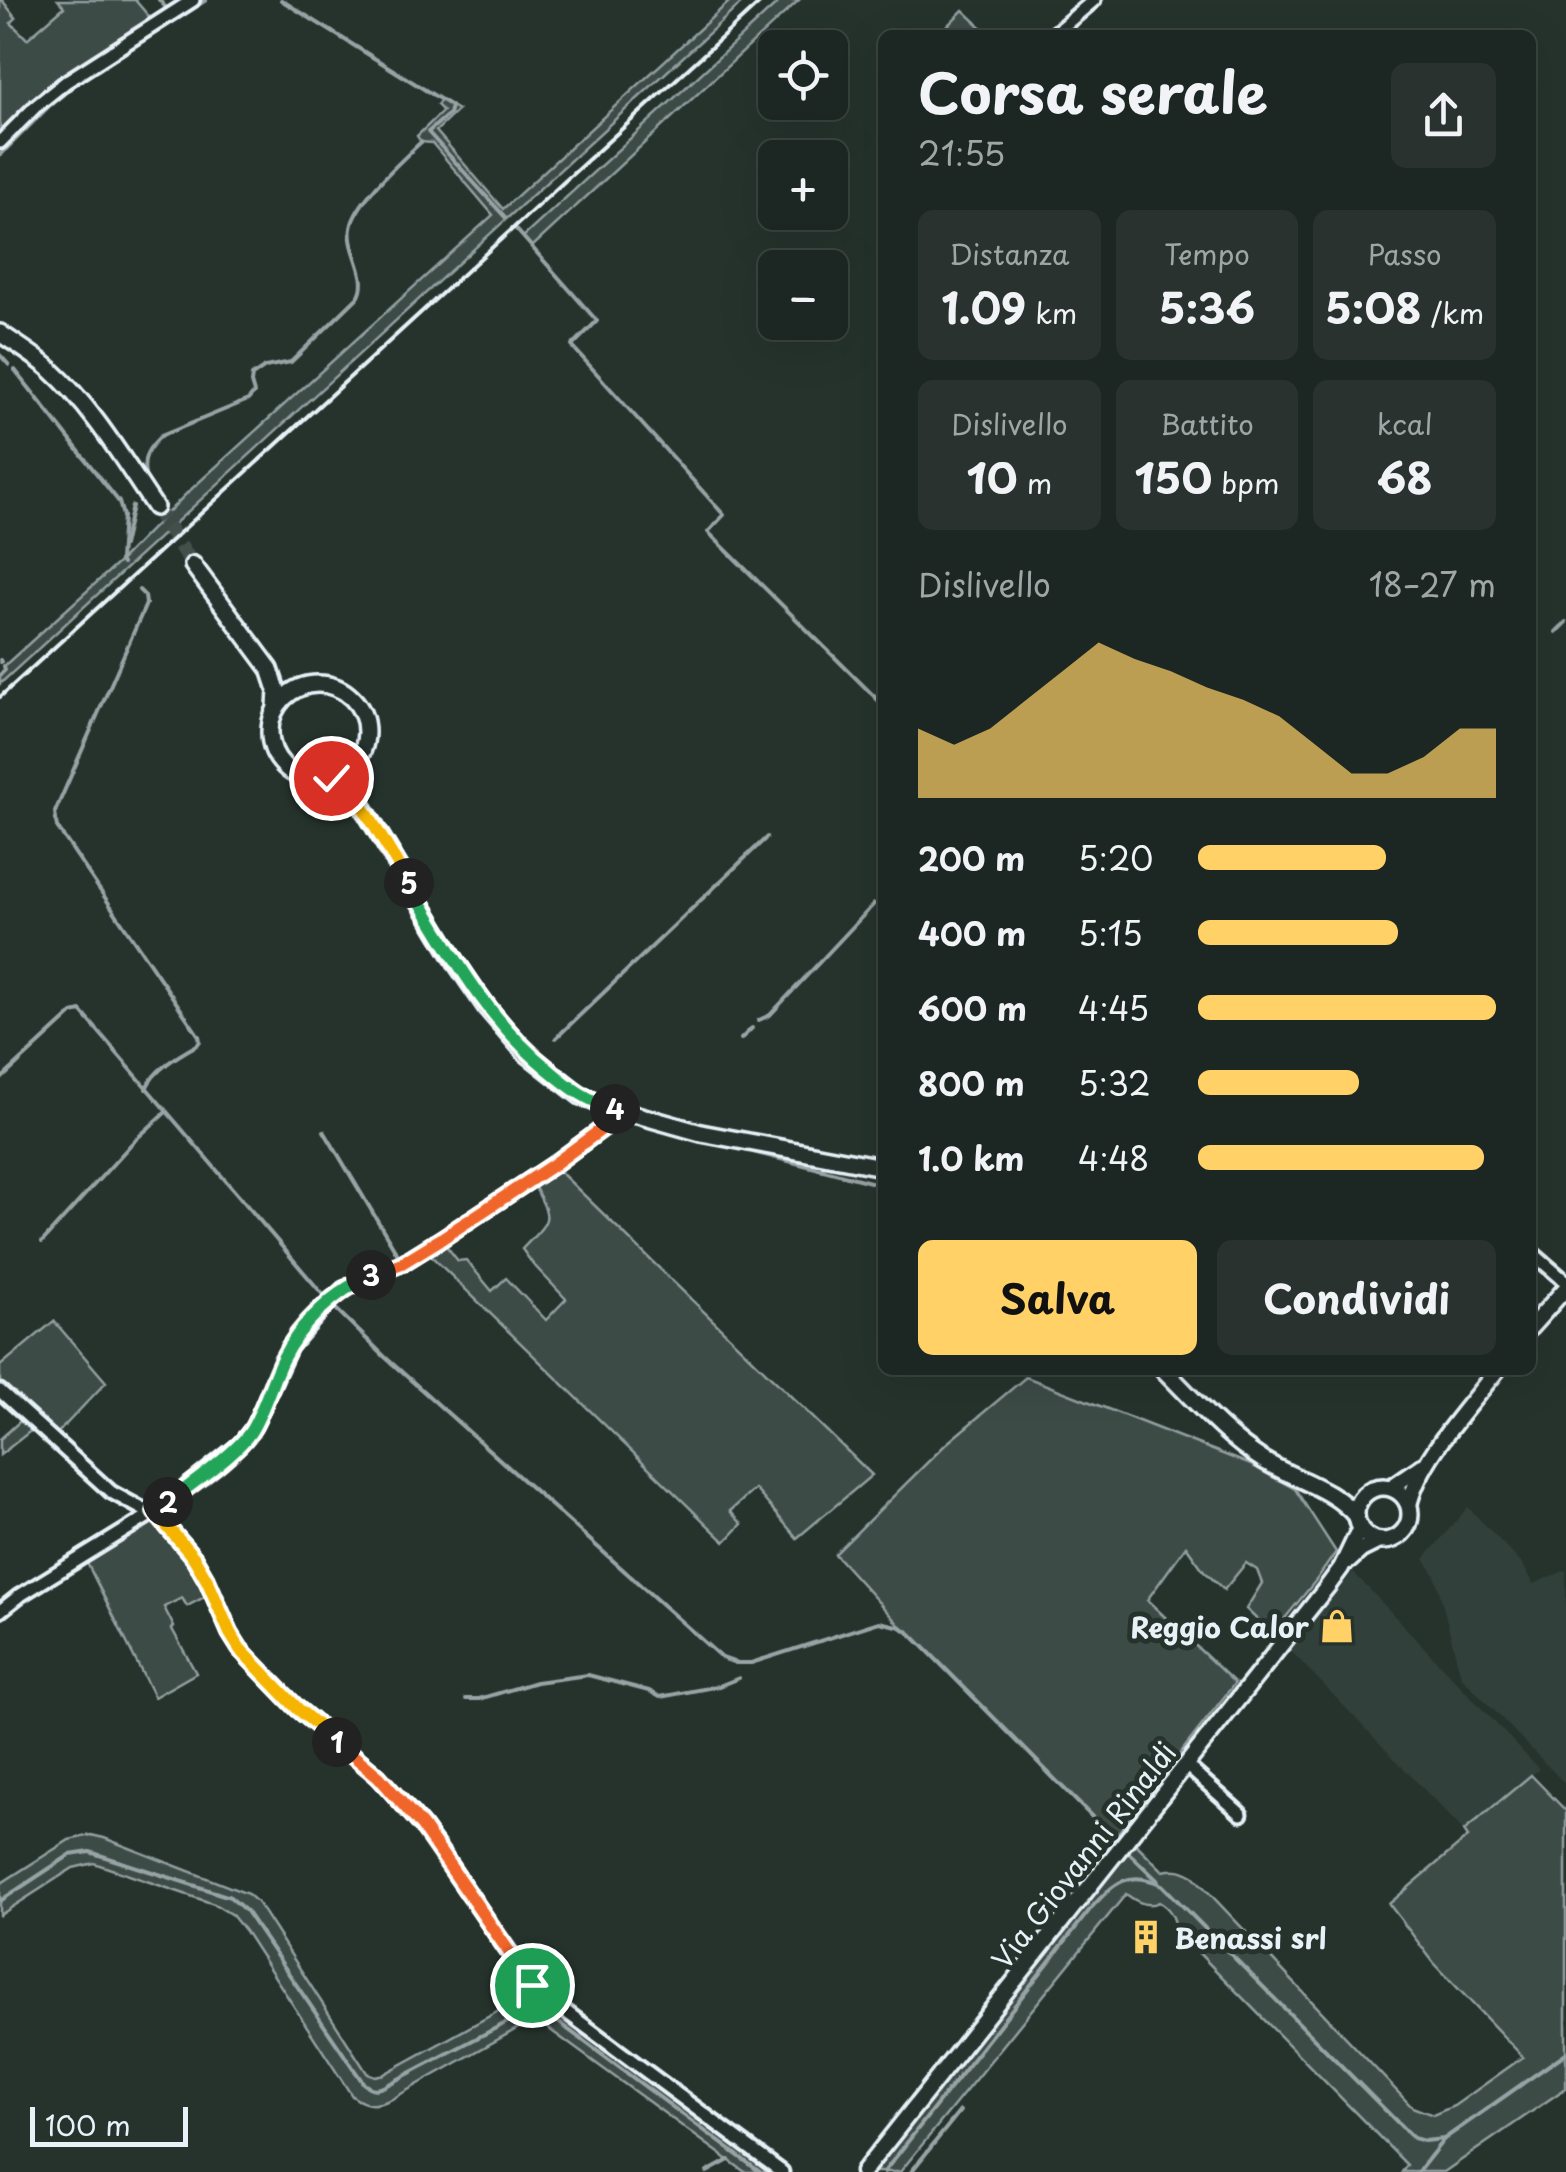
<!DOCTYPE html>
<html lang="it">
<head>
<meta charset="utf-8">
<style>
  :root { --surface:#1c2622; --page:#29322f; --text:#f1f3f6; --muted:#a0a5a5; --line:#3a4340; --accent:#ffd166 }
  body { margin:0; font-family:"Playpen Sans",sans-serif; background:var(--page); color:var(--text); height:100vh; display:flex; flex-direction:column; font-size:38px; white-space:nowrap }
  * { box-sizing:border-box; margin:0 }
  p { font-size:32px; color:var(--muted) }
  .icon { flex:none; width:55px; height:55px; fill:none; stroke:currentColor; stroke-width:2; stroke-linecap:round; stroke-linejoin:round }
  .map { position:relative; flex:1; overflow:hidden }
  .sheet { position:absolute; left:878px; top:30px; width:658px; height:1345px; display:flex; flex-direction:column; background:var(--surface); border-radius:15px; box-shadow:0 10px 40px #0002,0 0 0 2px var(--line) }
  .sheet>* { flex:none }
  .fabs { position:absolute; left:758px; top:30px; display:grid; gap:20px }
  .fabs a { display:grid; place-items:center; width:90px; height:90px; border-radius:15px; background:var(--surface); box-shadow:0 10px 40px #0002,0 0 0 2px var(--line); font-size:50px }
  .scale { position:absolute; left:30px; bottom:25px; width:158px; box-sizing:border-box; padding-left:10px; border:5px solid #e8f1f8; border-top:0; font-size:28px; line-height:35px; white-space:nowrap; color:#e8f1f8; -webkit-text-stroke:8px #26332d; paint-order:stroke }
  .pin { position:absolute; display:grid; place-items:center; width:85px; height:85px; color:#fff; margin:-42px; border:5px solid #fff; border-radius:50%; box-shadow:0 2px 10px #0007 }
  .km { position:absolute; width:50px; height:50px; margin:-25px; border-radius:50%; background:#222; color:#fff; font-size:28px; line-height:50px; text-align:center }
  .round { display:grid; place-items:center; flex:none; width:105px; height:105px; border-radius:15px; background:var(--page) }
  .head { display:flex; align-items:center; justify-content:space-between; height:170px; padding:0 40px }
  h1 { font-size:55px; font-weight:700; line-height:75px }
  .stats { display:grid; grid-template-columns:repeat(3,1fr); gap:15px; height:170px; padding:10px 40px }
  .stats div { display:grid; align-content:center; border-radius:15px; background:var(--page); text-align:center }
  .stats b { font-size:42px; font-weight:700 }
  .stats small { font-size:28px; font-weight:400 }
  .stats p { font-size:28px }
  .chart { height:280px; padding:20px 40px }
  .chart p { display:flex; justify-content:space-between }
  .chart svg { width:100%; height:180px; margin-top:10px; fill:var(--accent); opacity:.7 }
  .button { display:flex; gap:20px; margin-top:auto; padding:20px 40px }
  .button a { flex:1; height:115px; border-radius:15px; background:var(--accent); color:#111; font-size:40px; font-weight:700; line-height:115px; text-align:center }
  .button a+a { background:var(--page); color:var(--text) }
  ul { padding:0 40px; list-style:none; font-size:32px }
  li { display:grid; grid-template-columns:160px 120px 1fr; align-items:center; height:75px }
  li i { height:25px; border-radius:12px; background:var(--accent) }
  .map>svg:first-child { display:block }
  .built { fill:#333f3a }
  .green { fill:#3e4b47; stroke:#939ea0; stroke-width:2.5 }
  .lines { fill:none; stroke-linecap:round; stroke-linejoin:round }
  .stream { stroke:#98a3a5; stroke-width:4 }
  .secondary-tunnel { stroke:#43504b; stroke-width:15; stroke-dasharray:15 8; stroke-linecap:butt }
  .minor-casing { stroke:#e8f1f8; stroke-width:19 }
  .tertiary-casing { stroke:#e8f1f8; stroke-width:21 }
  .secondary-casing { stroke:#e8f1f8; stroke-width:22 }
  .minor { stroke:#26332d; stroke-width:11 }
  .tertiary { stroke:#26332d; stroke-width:14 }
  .secondary { stroke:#26332d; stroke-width:15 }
  .rail { stroke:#e8f1f8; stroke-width:4 }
  .split-1-casing { stroke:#fff; stroke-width:20 }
  .split-2-casing { stroke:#fff; stroke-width:20 }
  .split-3-casing { stroke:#fff; stroke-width:20 }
  .split-4-casing { stroke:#fff; stroke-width:20 }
  .split-5-casing { stroke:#fff; stroke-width:20 }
  .split-6-casing { stroke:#fff; stroke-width:20 }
  .split-1 { stroke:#f0652b; stroke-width:12 }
  .split-2 { stroke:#f5b400; stroke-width:12 }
  .split-3 { stroke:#22a559; stroke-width:12 }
  .split-4 { stroke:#f0652b; stroke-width:12 }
  .split-5 { stroke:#22a559; stroke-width:12 }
  .split-6 { stroke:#f5b400; stroke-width:12 }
  .labels { text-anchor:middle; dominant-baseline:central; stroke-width:10; stroke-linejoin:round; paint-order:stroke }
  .poi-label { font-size:28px; font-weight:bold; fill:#e8f1f8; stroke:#26332d; text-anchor:end }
  .street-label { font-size:28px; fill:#e8f1f8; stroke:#26332d }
</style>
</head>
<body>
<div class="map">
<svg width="1566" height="2172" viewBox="0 0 1566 2172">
  <rect width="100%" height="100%" fill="#26332d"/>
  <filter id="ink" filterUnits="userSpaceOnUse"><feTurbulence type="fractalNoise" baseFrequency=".01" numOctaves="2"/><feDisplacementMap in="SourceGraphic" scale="20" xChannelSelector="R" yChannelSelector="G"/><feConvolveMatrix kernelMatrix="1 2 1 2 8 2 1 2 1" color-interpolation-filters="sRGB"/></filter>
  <g filter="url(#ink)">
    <!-- built -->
    <g class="built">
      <polygon points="1468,1507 1522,1564 1534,1584 1566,1570 1566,1785 1461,1676 1435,1575 1424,1559"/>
      <polygon points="1353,1572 1539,1769 1464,1831 1290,1650"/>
    </g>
    <!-- green -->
    <g class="green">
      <polygon points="0,0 2,0 16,18 11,23 27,39 64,7 58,0 135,0 152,20 87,67 82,63 63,75 0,134"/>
      <polygon points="731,0 745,0 0,684 0,675 5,670 4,666 117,564 186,494 493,215 432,143 421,142 417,136 443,111 437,105 441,100 458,110 436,131 503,209"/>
      <polygon points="781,0 799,0 532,247 523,237"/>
      <polygon points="963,10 990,35 938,35"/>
      <path d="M553,1165L872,1475L797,1538L755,1489L730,1511L742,1524L725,1542L424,1249L441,1239L458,1261L466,1260L492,1291L506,1278L546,1320L566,1299L532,1263L522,1249C555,1215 551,1221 531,1179Z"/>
      <polygon points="54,1321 106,1382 53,1438 38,1425 0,1455 0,1439 27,1415 0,1391 0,1366"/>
      <polygon points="1026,1377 1251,1465 1295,1489 1336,1552 1317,1579 1272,1634 1246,1609 1262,1583 1257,1570 1246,1563 1224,1590 1204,1571 1186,1546 1147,1600 1235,1683 1118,1833 1101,1827 911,1634 901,1627 835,1554 946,1444"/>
      <polygon points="155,1512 212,1593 187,1606 182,1598 164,1607 174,1627 172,1629 196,1673 154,1697 84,1557"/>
      <path d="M1531,1775L1566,1811V2088L1444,2172H1402L1407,2165L1176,1930C1175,1918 1170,1908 1159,1902C1148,1908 1135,1901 1126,1894L900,2172H871L1133,1841L1163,1871C1176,1868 1182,1870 1193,1876L1412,2107L1433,2115L1454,2106L1523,2057L1434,1963L1389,1904L1468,1837L1464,1831Z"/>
      <path d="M91,1835L104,1838L248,1894L257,1902L367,2073L375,2076L384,2074L517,2001H537L547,1997L776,2172H745L538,2021L529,2022L392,2099C376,2106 367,2107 352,2096L245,1931L232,1915L214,1904L94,1863L73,1868L0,1915V1884L69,1840Z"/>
    </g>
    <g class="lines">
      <!-- stream -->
      <g class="stream">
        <polyline points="159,0 169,11"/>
        <polyline points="281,0 451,106 449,114 428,132 505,217"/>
        <polyline points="84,78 206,0"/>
        <polyline points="0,155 48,107 77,83"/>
        <polyline points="515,228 597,321 572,346 724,515 708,532 882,704"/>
        <polyline points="0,355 9,365"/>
        <polyline points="15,370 119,502 123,516 120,560 122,564"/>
        <path d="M145,475C142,457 148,448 161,436L248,400L254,393L251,383L252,376L265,367L291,362L358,297C371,277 347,251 351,228C355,202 401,161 421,142"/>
        <polyline points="123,546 132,506"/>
        <path d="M139,590L145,596L146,604L55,812L57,827L199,1036L200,1041L197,1045C179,1055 153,1070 146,1089"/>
        <polyline points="1556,632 1566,622"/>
        <polyline points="0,660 1,662"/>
        <polyline points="0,675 5,670 4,666"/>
        <polyline points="759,1020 770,1015 874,904"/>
        <polyline points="556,1038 767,837"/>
        <polyline points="741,1039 752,1028"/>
        <polyline points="0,1080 73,1013 81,1011 325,1297"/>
        <polyline points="324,1131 401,1260"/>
        <polyline points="722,1144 882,1185"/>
        <polyline points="42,1242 134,1141 166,1112"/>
        <polyline points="1530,1261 1552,1280"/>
        <polyline points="333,1306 385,1357 722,1658 736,1663 751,1663 879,1622 901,1627 911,1634 1113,1838"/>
        <polyline points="466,1699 479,1699 536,1682 588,1675 649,1691 660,1697 719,1686 739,1678"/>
        <polyline points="1129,1853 1158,1881"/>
        <path d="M0,1901L70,1855L90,1852L230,1897L246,1911L364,2084C372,2090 377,2090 385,2086L519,2016C531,2011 538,2010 550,2016L760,2172"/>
        <polyline points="707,2172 729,2160"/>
        <path d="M884,2172L1092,1907C1114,1883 1129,1869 1162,1885L1413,2138L1424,2141L1444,2139L1566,2053"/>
        <polyline points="911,2172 960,2111"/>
        <polyline points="1418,2172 1444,2139"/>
      </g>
      <!-- secondary-tunnel -->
      <polyline class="secondary-tunnel" points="155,507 193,565"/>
      <!-- minor casing -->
      <g class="minor-casing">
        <g id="minor">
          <polyline points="1053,35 1094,0"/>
          <polyline points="0,142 36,106 67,81 193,0"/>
          <polyline points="1530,1251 1566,1282"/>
          <polyline points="0,1391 111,1492 146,1511 155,1512 194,1558 207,1581 230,1633 240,1649 298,1709 372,1770 414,1816 438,1847 518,1967 538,1991 782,2172"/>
          <polyline points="0,1611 19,1596 155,1512 240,1444 254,1426 290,1347 322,1310 343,1289 403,1263 441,1239 553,1165 625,1112"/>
          <polyline points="1186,1765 1241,1814"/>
        </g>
      </g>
      <!-- tertiary casing -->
      <g class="tertiary-casing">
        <g id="tertiary">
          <polyline points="1530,1328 1566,1288"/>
          <polyline points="1390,1488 1422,1466"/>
          <path d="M1409,1505C1420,1458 1467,1409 1497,1370"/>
          <polyline points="1349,1561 1361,1550 1379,1541"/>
          <polyline points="863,2172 1327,1587 1341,1568 1360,1528"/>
        </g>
      </g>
      <!-- secondary casing -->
      <g class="secondary-casing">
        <g id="secondary">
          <path d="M0,333C17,345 36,356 51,370C93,408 123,460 155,507"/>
          <polyline points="193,565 270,669 277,690 276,707"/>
          <circle cx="318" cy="732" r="48"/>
          <polyline points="322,780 343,787 360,802 459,967 487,1008 525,1052 581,1096 602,1105 701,1133 882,1167"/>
          <path d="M1164,1370C1195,1401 1225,1436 1263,1460C1293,1479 1333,1488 1356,1516"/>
          <circle cx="1383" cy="1514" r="27"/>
        </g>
      </g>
      <!-- minor -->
      <use href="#minor" class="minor"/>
      <!-- tertiary -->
      <use href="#tertiary" class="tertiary"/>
      <!-- secondary -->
      <use href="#secondary" class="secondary"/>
      <!-- rail -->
      <polyline class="rail" points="0,697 763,0"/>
    </g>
  </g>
  <g class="lines" filter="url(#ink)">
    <!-- split-1 casing -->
    <g class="split-1-casing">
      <polyline id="split-1" points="337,1742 379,1777 422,1826 532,1985"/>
    </g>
    <!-- split-2 casing -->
    <g class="split-2-casing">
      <polyline id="split-2" points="168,1502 155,1512 194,1558 208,1582 230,1633 240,1649 298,1709 337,1742"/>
    </g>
    <!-- split-3 casing -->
    <g class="split-3-casing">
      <path id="split-3" d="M168,1502C190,1485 237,1453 251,1431C264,1410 271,1383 282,1360C300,1324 335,1291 371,1275"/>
    </g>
    <!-- split-4 casing -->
    <g class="split-4-casing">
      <polyline id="split-4" points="371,1275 402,1263 441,1239 553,1165 625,1112 615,1109"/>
    </g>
    <!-- split-5 casing -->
    <g class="split-5-casing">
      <path id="split-5" d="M409,883C450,951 487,1020 549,1070C570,1088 588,1101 615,1109"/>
    </g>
    <!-- split-6 casing -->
    <g class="split-6-casing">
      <polyline id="split-6" points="331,778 322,780 344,788 360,802 409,883"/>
    </g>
    <!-- split-1 -->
    <use href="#split-1" class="split-1"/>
    <!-- split-2 -->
    <use href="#split-2" class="split-2"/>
    <!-- split-3 -->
    <use href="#split-3" class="split-3"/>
    <!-- split-4 -->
    <use href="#split-4" class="split-4"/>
    <!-- split-5 -->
    <use href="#split-5" class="split-5"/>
    <!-- split-6 -->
    <use href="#split-6" class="split-6"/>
  </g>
  <!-- icons -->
  <defs>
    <g id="shop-bare" transform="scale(2.7)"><path d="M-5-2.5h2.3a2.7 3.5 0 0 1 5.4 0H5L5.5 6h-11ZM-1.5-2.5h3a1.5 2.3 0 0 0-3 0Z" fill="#ffd166" stroke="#26332d" stroke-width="2.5" paint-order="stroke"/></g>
    <g id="building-bare" transform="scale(2.7)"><path d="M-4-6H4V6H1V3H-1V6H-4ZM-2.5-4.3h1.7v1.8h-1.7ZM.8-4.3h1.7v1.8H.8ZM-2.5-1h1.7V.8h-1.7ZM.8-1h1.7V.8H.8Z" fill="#ffd166" stroke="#26332d" stroke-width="2.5" paint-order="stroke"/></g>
  </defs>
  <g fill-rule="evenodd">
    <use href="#shop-bare" x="1337" y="1626"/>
    <use href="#building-bare" x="1146" y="1937"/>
  </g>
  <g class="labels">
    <!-- poi labels -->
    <g class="poi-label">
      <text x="1309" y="1626">Reggio Calor</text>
      <text x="1174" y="1937" text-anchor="start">Benassi srl</text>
    </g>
    <!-- street labels -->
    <g class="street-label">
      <text transform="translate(1083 1855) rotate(-52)">Via Giovanni Rinaldi</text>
    </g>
  </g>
</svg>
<div class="fabs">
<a><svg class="icon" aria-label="locate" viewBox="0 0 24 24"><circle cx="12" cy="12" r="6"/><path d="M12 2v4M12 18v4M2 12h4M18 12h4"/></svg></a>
<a>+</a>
<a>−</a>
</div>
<div class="scale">100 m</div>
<div class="pin" style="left:532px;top:1985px;background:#1e9e55"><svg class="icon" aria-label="arrive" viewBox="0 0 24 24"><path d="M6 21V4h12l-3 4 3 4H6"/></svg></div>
<div class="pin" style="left:331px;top:778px;background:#d93025"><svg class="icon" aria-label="check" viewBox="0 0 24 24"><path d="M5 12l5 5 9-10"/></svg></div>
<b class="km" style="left:337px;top:1742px">1</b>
<b class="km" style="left:168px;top:1502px">2</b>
<b class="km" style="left:371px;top:1275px">3</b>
<b class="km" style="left:615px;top:1109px">4</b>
<b class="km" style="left:409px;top:883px">5</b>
<section class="sheet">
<div class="head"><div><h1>Corsa serale</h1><p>21:55</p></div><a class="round"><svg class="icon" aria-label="share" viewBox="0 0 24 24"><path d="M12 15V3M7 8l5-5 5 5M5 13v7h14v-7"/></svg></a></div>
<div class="stats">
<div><p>Distanza</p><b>1.09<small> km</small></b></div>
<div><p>Tempo</p><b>5:36</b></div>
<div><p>Passo</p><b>5:08<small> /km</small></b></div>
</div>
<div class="stats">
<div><p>Dislivello</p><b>10<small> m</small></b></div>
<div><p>Battito</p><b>150<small> bpm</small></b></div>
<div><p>kcal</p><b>68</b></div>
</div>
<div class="chart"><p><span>Dislivello</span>18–27 m</p>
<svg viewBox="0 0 160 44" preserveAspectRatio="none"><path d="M0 44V27L10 31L20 27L30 20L40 13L50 6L60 10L70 13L80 17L90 20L100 24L110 31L120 38L130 38L140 34L150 27L160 27V44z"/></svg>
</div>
<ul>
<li><b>200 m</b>5:20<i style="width:63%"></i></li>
<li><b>400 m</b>5:15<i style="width:67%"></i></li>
<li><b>600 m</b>4:45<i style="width:100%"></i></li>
<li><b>800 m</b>5:32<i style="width:54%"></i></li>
<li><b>1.0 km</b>4:48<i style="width:96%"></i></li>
</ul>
<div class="button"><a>Salva</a><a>Condividi</a></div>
</section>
</div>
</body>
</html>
